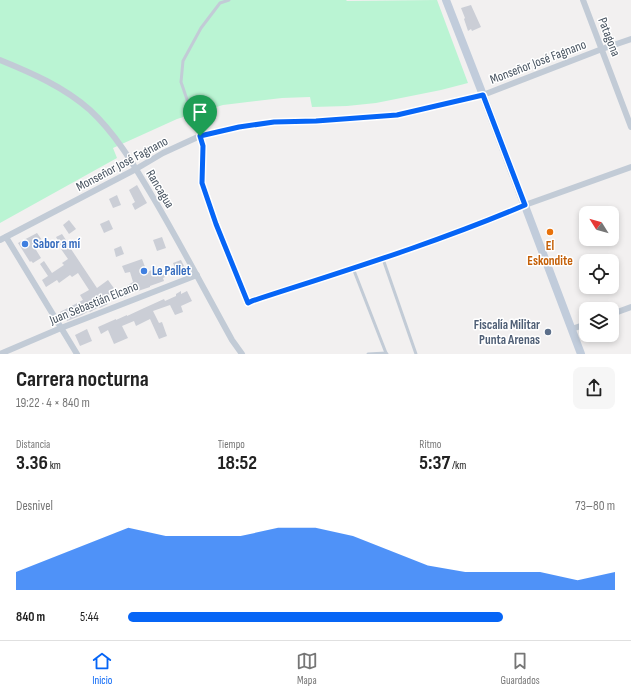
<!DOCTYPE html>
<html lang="es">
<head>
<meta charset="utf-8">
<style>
  :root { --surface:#fff; --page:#f6f6f6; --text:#222; --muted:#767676; --line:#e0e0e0; --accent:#0665f6 }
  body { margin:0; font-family:"Sofia Sans Condensed",sans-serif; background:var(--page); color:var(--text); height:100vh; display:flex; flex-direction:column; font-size:15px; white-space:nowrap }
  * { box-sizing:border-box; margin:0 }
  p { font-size:13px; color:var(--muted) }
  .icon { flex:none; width:22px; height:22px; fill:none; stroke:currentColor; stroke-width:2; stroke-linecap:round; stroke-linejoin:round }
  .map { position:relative; height:354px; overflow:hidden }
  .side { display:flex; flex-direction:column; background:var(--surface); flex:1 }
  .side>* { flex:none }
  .needle { width:26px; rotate:307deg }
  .controls { position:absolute; left:579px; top:206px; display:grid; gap:8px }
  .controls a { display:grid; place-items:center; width:40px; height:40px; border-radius:8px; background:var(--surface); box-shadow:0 2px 6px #0003; font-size:20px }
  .pin { position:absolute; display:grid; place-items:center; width:34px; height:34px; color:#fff; margin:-41px -17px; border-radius:50% 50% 50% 0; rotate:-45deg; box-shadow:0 0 4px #0007 }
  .pin .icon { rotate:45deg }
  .round { display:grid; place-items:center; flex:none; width:42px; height:42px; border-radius:8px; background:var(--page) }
  .headline { display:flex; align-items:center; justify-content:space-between; height:68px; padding:0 16px }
  h1 { font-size:22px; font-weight:700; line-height:30px }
  .figures { display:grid; grid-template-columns:repeat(3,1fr); gap:6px; height:68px; padding:4px 16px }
  .figures div { display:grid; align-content:center }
  .figures b { font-size:20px; font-weight:700 }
  .figures small { font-size:11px; font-weight:400 }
  .figures p { font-size:11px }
  .chart { height:112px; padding:8px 16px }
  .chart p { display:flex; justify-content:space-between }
  .chart svg { width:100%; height:72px; margin-top:4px; fill:var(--accent); opacity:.7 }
  ul { padding:0 16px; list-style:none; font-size:13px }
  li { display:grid; grid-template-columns:64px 48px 1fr; align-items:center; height:30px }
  li i { height:10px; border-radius:5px; background:var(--accent) }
  .dock { display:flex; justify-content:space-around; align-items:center; height:56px; border-top:1px solid var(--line); background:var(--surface); font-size:11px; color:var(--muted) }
  .dock a { display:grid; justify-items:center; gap:2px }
  .dock .active { color:var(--accent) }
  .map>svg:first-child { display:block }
  .green { fill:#baf4d3 }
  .building { fill:#cbced6 }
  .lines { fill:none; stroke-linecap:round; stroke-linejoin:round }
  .lane { stroke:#c2cbd6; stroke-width:3 }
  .street { stroke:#c2cbd6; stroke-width:6 }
  .secondary { stroke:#c1ccdb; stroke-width:8 }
  .route-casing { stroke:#fff; stroke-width:8 }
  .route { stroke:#0665f6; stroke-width:5 }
  .food-dot { fill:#e8710a; stroke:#fff; stroke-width:1.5 }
  .shop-dot { fill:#3f7fe0; stroke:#fff; stroke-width:1.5 }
  .service-dot { fill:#5c6f8a; stroke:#fff; stroke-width:1.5 }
  .labels { text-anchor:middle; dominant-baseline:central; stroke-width:3; stroke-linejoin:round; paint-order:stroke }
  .street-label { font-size:13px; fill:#46525f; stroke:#fff }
  .shop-label { font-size:13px; font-weight:bold; fill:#366cbe; stroke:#fff; text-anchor:start }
  .food-label { font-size:13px; font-weight:bold; fill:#c56008; stroke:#fff }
  .service-label { font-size:13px; font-weight:bold; fill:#4e5e75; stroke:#fff; text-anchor:end }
</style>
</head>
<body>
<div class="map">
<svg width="631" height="354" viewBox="0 0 631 354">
  <rect width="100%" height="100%" fill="#f2f0f0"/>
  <!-- green -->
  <polygon class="green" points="0,0 346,0 347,1 437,0 468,83 441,90 376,103 347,106 312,107 310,97 282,98 223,105 177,119 113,148 117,158 0,223"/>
  <!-- building -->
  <g class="building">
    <polygon points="471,5 481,27 472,31 471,29 468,31 464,19 465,18 461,8"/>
    <polygon points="137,185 147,203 135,210 132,204 135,202 129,190"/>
    <polygon points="117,195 121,205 113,208 109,199"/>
    <polygon points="69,220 76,229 69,234 63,225"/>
    <polygon points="109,220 113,229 104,233 100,224"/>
    <polygon points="37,233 42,240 33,245 41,258 33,263 31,261 30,262 18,243"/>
    <polygon points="62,234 66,240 65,240 97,288 108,280 116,291 105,298 108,304 100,308 99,307 90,312 89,311 82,315 67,321 65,315 62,316 60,312 83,300 80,295 89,290 78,273 72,277 70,275 59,283 57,280 46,287 42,280 48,276 40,264 44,261 52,273 64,265 62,263 68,259 61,249 62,248 56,237"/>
    <polygon points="162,237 166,248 157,251 153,240"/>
    <polygon points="121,246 124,254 116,257 114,249"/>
    <polygon points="142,259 147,272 159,267 161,272 163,272 165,277 163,278 164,281 150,286 150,287 135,292 135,291 124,297 120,290 133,282 130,272 125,273 122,266"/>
    <polygon points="181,260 185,268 177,272 173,263"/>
    <polygon points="181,291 181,294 187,291 192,301 181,306 183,312 175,315 170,305 153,311 159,323 162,322 167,336 159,339 150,319 136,326 134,321 122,326 128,338 114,344 108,330 101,334 98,327 116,319 116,320 127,315 127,316 142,309 164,299 165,301 176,296 176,294"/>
    <polygon points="87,329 92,341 80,346 75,335"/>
  </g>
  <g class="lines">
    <!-- lane -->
    <g class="lane">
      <polyline points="229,0 220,3 201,28 183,61 181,82 203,146 202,183 216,224 248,303 252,301 383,259 504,214 524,206"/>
      <polyline points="383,259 416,354"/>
      <polyline points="353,268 386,353 387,354"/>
      <polyline points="368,354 386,353"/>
    </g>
    <!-- street -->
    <g class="street">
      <polyline points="583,0 631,127"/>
      <path d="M0,60C32,73 64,87 90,110C117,135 135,167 154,199C181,245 206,293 232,340L242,354"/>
      <polyline points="525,205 631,167"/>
      <polyline points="6,237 77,354"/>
      <polyline points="0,240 136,169 163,153 200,136 239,127 274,122 316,121 397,115 483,95 602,49 631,39"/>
      <polyline points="612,314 631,307"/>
      <polyline points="572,329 586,324"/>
      <polyline points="0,354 61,328 197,275"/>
    </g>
    <!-- secondary -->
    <polyline class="secondary" points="446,0 483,95 581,354"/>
  </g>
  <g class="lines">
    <!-- route casing -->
    <g class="route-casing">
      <path id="route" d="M483,95L525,205C436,243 344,271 252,301L248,303L216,224L202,183L203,146L200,136L239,127L274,122L316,121L397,115Z"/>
    </g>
    <!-- route -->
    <use href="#route" class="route"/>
  </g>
  <!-- markers -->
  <circle class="food-dot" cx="550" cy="232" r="4"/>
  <g class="shop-dot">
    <circle cx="25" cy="244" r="4"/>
    <circle cx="144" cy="271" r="4"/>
  </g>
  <circle class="service-dot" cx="548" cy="332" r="4"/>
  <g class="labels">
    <!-- street labels -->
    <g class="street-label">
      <text transform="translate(609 37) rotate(69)">Patagona</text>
      <text transform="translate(538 62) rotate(-21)">Monseñor José Fagnano</text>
      <text transform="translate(122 164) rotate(-28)">Monseñor José Fagnano</text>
      <text transform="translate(160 189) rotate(59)">Rancagua</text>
      <text transform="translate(94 303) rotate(-22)">Juan Sebastián Elcano</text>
    </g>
    <!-- shop labels -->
    <g class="shop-label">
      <text x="33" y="244">Sabor a mí</text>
      <text x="152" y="271">Le Pallet</text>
    </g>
    <!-- food labels -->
    <g class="food-label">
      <text x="550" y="246">El<tspan x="550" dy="15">Eskondite</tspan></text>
    </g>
    <!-- service labels -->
    <g class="service-label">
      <text x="540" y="325">Fiscalía Militar<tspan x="540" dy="15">Punta Arenas</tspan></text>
    </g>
  </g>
</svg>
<div class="controls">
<a><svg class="needle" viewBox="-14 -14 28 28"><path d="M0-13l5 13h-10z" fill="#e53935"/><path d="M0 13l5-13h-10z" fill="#767676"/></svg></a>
<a><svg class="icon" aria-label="locate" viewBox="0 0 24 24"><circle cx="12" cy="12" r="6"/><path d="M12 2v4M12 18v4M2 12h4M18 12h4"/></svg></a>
<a><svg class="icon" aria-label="layers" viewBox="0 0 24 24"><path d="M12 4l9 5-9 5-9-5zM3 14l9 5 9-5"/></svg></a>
</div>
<div class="pin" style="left:200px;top:136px;background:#1e9e55"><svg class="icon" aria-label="arrive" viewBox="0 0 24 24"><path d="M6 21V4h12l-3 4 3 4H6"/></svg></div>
</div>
<section class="side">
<div class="headline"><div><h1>Carrera nocturna</h1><p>19:22 · 4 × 840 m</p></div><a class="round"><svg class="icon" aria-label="share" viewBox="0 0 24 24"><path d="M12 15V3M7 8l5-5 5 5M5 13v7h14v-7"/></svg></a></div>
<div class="figures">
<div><p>Distancia</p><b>3.36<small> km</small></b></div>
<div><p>Tiempo</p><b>18:52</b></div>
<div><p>Ritmo</p><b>5:37<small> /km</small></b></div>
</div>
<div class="chart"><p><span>Desnivel</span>73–80 m</p>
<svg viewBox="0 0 160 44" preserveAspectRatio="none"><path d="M0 44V33L10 24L20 15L30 6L40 11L50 11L60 11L70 6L80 6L90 11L100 20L110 29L120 33L130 33L140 33L150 38L160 33V44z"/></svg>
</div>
<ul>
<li><b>840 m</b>5:44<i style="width:77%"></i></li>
</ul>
</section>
<nav class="dock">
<a class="active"><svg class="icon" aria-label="home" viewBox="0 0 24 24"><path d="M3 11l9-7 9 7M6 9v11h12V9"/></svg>Inicio</a>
<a><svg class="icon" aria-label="map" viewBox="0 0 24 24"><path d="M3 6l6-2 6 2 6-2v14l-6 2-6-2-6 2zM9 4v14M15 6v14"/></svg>Mapa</a>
<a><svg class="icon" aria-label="saved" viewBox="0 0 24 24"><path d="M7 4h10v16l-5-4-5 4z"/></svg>Guardados</a>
</nav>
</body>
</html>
